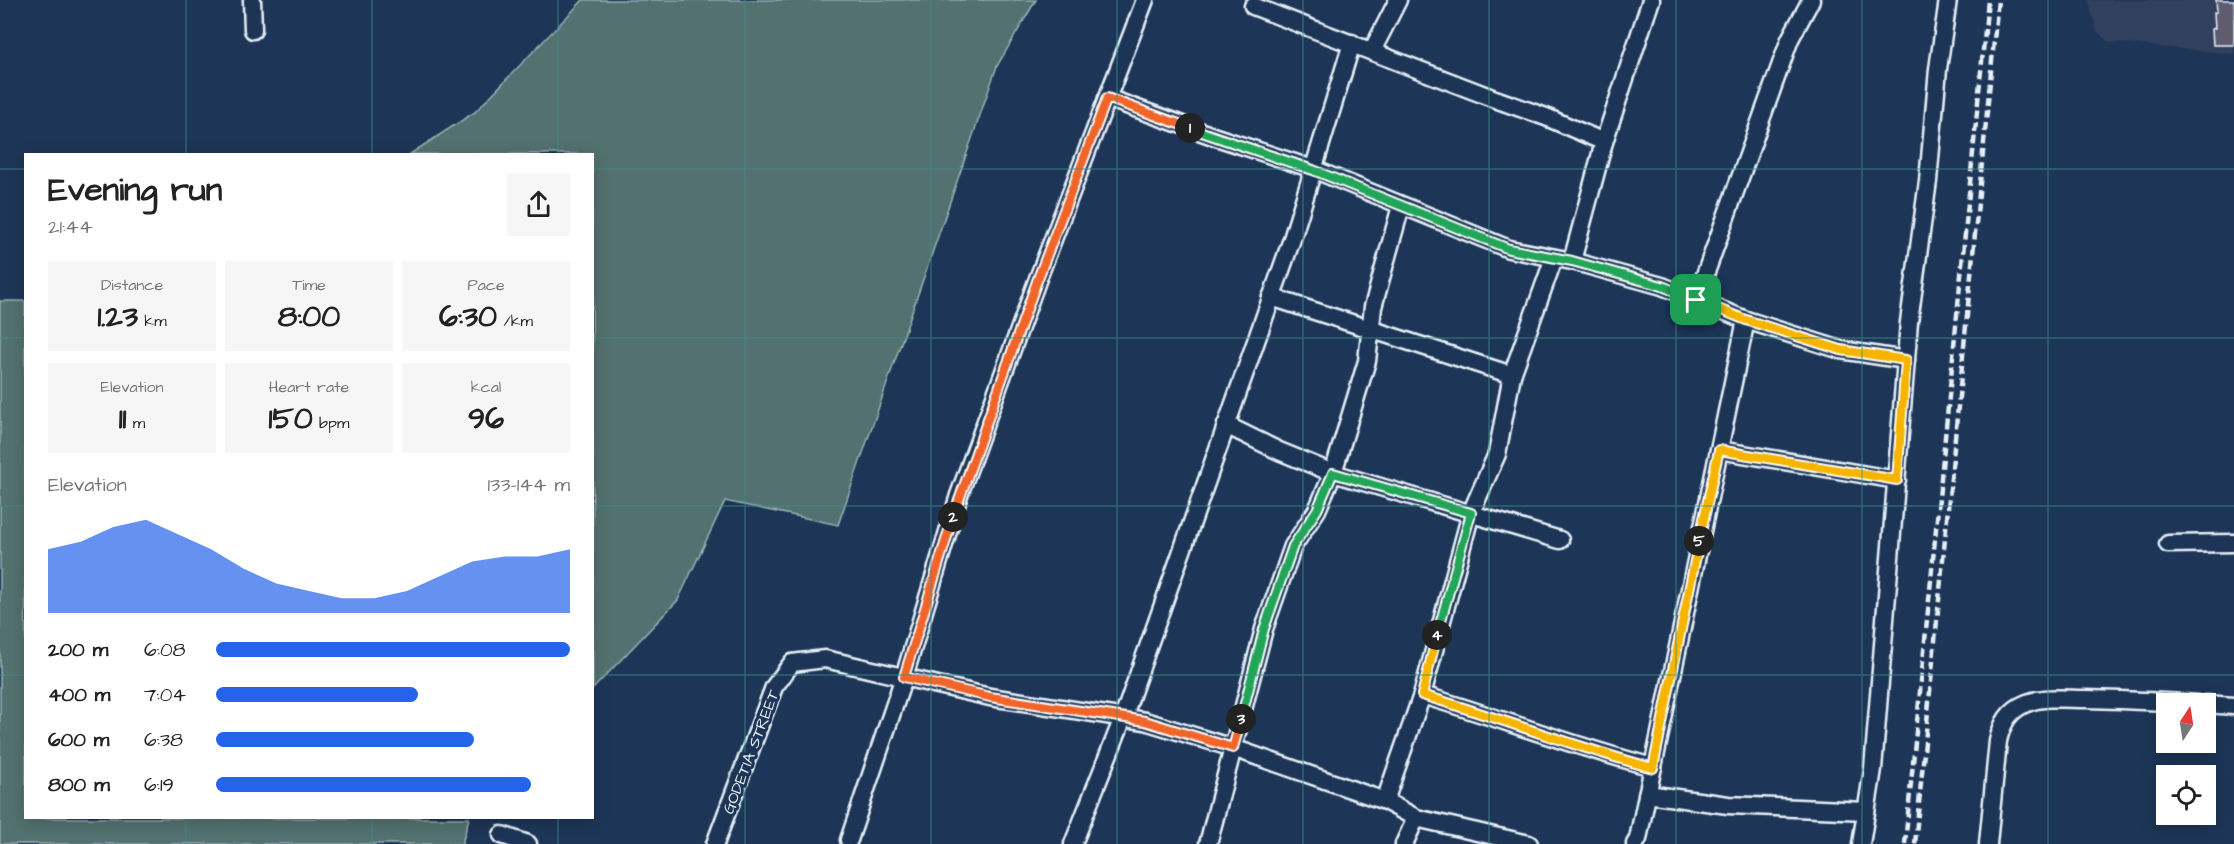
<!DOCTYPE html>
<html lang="en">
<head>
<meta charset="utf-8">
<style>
  :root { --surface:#fff; --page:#f6f6f6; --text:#222; --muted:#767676; --accent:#2563eb }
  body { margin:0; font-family:"Architects Daughter",sans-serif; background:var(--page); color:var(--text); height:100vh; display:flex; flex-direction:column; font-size:22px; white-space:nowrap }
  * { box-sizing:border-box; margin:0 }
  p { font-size:20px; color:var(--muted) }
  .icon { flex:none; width:33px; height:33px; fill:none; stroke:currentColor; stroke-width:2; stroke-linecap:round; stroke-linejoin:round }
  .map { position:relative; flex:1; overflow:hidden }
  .side { position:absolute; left:24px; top:153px; width:570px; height:666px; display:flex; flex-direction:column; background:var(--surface); border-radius:0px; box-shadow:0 3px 15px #0003 }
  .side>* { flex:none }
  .needle { width:39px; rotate:12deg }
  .buttons { position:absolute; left:2156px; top:693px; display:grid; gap:12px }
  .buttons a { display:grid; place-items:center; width:60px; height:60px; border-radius:0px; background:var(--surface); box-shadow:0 3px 15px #0003; font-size:30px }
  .pin { position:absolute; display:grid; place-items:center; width:51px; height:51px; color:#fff; margin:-26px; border-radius:12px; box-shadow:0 3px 9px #0006 }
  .km { position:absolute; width:30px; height:30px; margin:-15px; border-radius:50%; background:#222; color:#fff; font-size:16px; line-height:30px; text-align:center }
  .round { display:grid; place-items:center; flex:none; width:63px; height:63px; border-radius:0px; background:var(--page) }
  .overview { display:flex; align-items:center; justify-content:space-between; height:102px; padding:0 24px }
  h1 { font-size:33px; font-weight:700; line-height:45px }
  .metrics { display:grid; grid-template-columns:repeat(3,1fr); gap:9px; height:102px; padding:6px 24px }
  .metrics div { display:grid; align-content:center; border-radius:0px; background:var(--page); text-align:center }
  .metrics b { font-size:30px; font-weight:700 }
  .metrics small { font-size:16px; font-weight:400 }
  .metrics p { font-size:16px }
  .chart { height:168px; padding:12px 24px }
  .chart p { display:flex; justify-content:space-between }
  .chart svg { width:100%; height:108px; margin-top:6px; fill:var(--accent); opacity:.7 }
  ul { padding:0 24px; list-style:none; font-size:20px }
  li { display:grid; grid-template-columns:96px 72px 1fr; align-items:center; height:45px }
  li i { height:15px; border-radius:8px; background:var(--accent) }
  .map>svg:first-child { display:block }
  .built { fill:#31405e }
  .green { fill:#537170; stroke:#9eb1b4; stroke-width:1.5 }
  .building { fill:#605b6f; stroke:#e8f1f8; stroke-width:1.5 }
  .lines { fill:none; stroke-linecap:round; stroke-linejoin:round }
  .street-casing { stroke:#e8f1f8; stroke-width:21 }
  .street { stroke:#1d3557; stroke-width:16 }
  .rail { stroke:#e8f1f8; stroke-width:4.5; stroke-dasharray:9 4.5; stroke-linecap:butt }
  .split-1-casing { stroke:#fff; stroke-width:12 }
  .split-2-casing { stroke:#fff; stroke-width:12 }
  .split-3-casing { stroke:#fff; stroke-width:12 }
  .split-4-casing { stroke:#fff; stroke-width:12 }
  .split-5-casing { stroke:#fff; stroke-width:12 }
  .split-6-casing { stroke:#fff; stroke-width:12 }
  .split-1 { stroke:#22a559; stroke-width:8 }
  .split-2 { stroke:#f0652b; stroke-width:8 }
  .split-3 { stroke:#f0652b; stroke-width:8 }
  .split-4 { stroke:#22a559; stroke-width:8 }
  .split-5 { stroke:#f5b400; stroke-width:8 }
  .split-6 { stroke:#f5b400; stroke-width:8 }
  .grid { fill:none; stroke:#3a8f8a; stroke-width:1.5; stroke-opacity:0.55 }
  .labels { text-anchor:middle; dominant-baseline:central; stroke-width:6; stroke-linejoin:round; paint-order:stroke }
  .street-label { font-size:16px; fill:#e8f1f8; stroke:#1d3557 }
</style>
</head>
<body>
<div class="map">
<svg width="2234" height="844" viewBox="0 0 2234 844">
  <rect width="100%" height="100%" fill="#1d3557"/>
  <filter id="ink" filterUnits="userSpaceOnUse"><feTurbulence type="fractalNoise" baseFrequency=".0167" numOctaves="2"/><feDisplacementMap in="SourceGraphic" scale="12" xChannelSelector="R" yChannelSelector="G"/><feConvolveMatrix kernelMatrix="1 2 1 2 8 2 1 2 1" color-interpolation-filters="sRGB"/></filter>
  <g filter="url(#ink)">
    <!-- built -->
    <polygon class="built" points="2088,0 2234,0 2234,54 2109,42 2097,31"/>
    <!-- green -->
    <g class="green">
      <polygon points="583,0 1036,0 997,66 838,525 725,501 678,600 593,689 592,154 410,154 475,112"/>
      <polygon points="0,301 25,301 26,818 469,818 462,844 0,844"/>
    </g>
    <!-- building -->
    <polygon class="building" points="2216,0 2234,0 2234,45 2213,45 2212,29 2215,28 2214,12 2217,12"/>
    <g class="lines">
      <!-- street casing -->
      <g class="street-casing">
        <g id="street">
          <polyline points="252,0 253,30"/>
          <polyline points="1253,6 1495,99 1546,117 1604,142"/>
          <polyline points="1372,51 1398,0"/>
          <polyline points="1107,98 1213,136 1313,169 1509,249 1572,261 1662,286 1746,320 1841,350 1906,360"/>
          <polyline points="1572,261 1604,142 1651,0"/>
          <polyline points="1271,297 1512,375"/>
          <polyline points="1696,300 1790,39 1811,0"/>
          <polyline points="1226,425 1279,451 1333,473 1560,540"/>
          <polyline points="1719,450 1897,480"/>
          <polyline points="2168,544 2234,543"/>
          <path d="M1422,695C1500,718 1575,747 1653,767"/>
          <polyline points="2205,704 2234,706"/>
          <polyline points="1647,794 1728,805 1866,811"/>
          <polyline points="1385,801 1422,695 1471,513 1497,454 1512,375 1554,258"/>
          <polyline points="502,835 528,844"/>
          <polyline points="849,840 904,677 959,495 1037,281 1145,0"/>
          <polyline points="715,844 774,687 792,663 825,659 990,697 1145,721 1233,748 1385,801 1416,818 1529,844"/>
          <polyline points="1073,844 1123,718 1292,239 1352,43"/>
          <polyline points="1208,844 1264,629 1293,546 1317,510 1333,473 1367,361 1373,307 1401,206"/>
          <polyline points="1404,844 1416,818"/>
          <polyline points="1635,844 1638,839 1746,320"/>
          <polyline points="1861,844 1873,769 1909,322 1928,181 1938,69 1948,0"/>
          <path d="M1988,844L1998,741C2002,723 2009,710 2027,703C2045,696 2068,699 2086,699C2123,700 2160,701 2197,704"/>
        </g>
      </g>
      <!-- street -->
      <use href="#street" class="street"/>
      <!-- rail -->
      <g class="rail">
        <polyline points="1905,844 1988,0"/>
        <polyline points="1915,844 1998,0"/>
      </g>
    </g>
  </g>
  <g class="lines" filter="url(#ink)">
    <!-- split-1 casing -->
    <g class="split-1-casing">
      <polyline id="split-1" points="1190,128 1313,170 1509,249 1572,261 1662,286 1696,300"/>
    </g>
    <!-- split-2 casing -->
    <g class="split-2-casing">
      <polyline id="split-2" points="953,517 1037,281 1107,98 1190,128"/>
    </g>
    <!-- split-3 casing -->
    <g class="split-3-casing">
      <polyline id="split-3" points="953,517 904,677 990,697 1145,721 1233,748 1241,719"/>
    </g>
    <!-- split-4 casing -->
    <g class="split-4-casing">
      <polyline id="split-4" points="1241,719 1264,629 1293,546 1317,510 1333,473 1471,513 1437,635"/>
    </g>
    <!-- split-5 casing -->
    <g class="split-5-casing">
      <path id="split-5" d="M1437,635L1422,695C1500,718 1575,747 1653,768L1699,541"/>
    </g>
    <!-- split-6 casing -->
    <g class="split-6-casing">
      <polyline id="split-6" points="1696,300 1746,320 1841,350 1906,360 1897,480 1719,450 1699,541"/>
    </g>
    <!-- split-1 -->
    <use href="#split-1" class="split-1"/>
    <!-- split-2 -->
    <use href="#split-2" class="split-2"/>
    <!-- split-3 -->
    <use href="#split-3" class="split-3"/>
    <!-- split-4 -->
    <use href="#split-4" class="split-4"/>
    <!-- split-5 -->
    <use href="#split-5" class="split-5"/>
    <!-- split-6 -->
    <use href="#split-6" class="split-6"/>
  </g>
  <!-- grid -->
  <path class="grid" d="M186,0V154M372,0V154M558,0V154M745,0V844M931,0V844M1117,0V844M1303,0V844M1489,0V844M1676,0V844M1862,0V844M2048,0V844M0,169H26M592,169H2234M0,338H26M592,338H2234M0,506H26M592,506H2234M0,675H26M592,675H2234M186,818V844M372,818V844M558,818V844"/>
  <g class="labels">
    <!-- street labels -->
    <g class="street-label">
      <text transform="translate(751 752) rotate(-69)">GODETIA STREET</text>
    </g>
  </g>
</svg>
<div class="buttons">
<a><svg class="needle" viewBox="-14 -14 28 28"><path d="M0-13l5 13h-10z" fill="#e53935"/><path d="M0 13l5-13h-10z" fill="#767676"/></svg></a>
<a><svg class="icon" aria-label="locate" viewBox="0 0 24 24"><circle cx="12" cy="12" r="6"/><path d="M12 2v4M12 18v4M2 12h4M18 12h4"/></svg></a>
</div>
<div class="pin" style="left:1696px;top:300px;background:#1e9e55"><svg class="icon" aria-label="arrive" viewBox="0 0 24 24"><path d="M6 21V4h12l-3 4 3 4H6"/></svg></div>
<b class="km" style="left:1190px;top:128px">1</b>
<b class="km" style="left:953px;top:517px">2</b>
<b class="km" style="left:1241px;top:719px">3</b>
<b class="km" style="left:1437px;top:635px">4</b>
<b class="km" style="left:1699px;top:541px">5</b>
<section class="side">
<div class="overview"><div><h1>Evening run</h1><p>21:44</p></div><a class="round"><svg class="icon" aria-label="share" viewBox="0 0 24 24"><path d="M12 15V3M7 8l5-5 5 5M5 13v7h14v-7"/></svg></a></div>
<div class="metrics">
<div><p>Distance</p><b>1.23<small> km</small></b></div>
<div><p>Time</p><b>8:00</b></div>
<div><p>Pace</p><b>6:30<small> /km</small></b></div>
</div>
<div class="metrics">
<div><p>Elevation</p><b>11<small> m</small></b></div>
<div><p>Heart rate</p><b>150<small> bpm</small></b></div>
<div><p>kcal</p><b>96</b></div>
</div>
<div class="chart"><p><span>Elevation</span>133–144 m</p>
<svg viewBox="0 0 160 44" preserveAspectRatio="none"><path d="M0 44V18L10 15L20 9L30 6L40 12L50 18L60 26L70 32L80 35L90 38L100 38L110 35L120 29L130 23L140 21L150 21L160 18V44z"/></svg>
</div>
<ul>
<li><b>200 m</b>6:08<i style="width:100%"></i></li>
<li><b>400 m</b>7:04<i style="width:57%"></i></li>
<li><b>600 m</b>6:38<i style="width:73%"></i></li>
<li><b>800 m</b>6:19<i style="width:89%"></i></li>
</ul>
</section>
</div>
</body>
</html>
